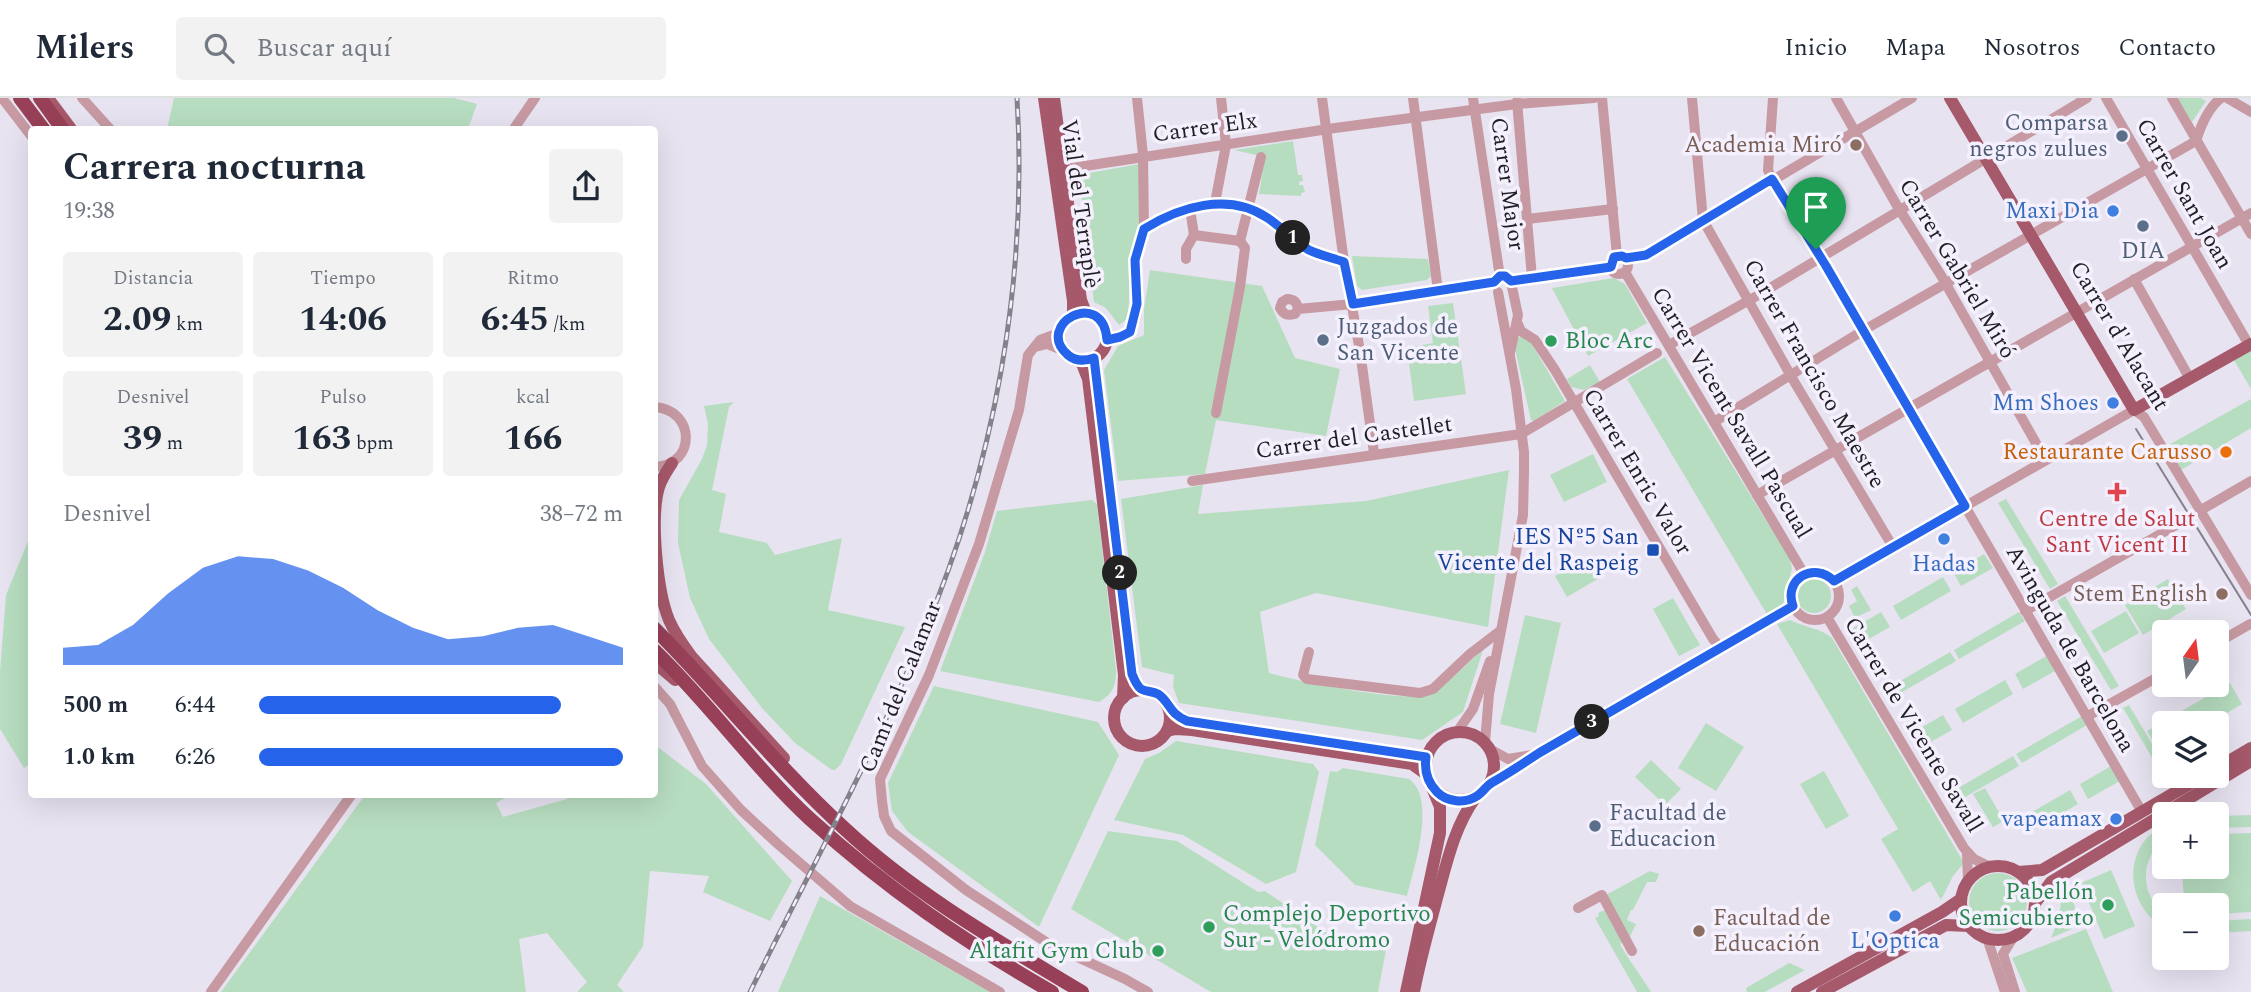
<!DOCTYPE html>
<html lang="es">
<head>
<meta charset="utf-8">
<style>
  :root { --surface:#fff; --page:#f2f2f3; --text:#1f2937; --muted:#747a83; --line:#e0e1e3; --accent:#2563eb }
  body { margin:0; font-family:Spectral,serif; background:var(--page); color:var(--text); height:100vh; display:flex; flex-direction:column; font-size:26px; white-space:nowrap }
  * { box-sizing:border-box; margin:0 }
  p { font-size:23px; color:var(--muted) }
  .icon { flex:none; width:38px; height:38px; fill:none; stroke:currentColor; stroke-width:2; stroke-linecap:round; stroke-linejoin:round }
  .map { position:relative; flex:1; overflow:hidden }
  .panel { position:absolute; left:28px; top:28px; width:630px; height:672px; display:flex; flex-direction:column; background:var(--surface); border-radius:7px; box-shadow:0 7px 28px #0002 }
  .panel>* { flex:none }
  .needle { width:46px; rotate:14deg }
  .fabs { position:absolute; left:2152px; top:522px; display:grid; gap:14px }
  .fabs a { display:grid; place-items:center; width:77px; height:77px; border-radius:7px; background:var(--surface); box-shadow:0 7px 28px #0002; font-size:35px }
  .pin { position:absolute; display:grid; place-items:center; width:60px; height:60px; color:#fff; margin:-72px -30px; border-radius:50% 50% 50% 0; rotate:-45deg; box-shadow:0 0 7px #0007 }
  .pin .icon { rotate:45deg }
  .km { position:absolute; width:35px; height:35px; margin:-18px; border-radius:50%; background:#222; color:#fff; font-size:19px; line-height:35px; text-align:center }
  .round { display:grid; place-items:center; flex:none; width:74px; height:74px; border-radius:7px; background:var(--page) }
  .headline { display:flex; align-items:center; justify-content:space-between; height:119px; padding:0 35px }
  h1 { font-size:38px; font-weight:700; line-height:52px }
  .metrics { display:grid; grid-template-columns:repeat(3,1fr); gap:10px; height:119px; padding:7px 35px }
  .metrics div { display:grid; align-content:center; border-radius:7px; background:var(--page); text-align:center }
  .metrics b { font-size:35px; font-weight:700 }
  .metrics small { font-size:19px; font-weight:400 }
  .metrics p { font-size:19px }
  .chart { height:196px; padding:14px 35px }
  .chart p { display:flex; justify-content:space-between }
  .chart svg { width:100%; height:126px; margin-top:7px; fill:var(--accent); opacity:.7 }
  ul { padding:0 35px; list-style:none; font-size:23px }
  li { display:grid; grid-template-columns:112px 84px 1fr; align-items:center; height:52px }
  li i { height:18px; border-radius:9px; background:var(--accent) }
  header { display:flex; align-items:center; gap:42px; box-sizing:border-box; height:98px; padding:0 35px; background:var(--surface); border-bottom:2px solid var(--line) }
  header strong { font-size:33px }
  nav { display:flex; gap:38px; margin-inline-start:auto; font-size:24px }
  .search { width:490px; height:63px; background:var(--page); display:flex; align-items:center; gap:18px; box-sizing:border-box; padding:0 24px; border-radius:7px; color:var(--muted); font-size:26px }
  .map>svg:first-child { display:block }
  .green { fill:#b7ddc0 }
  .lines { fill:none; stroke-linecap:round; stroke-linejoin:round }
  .minor { stroke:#c79aa3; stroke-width:10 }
  .major { stroke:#a6596b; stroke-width:12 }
  .highway { stroke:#984057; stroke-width:14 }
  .tram { stroke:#85818b; stroke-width:2 }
  .rail-casing { stroke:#85818b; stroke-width:5 }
  .rail { stroke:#f5f0fe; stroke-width:2.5; stroke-dasharray:8; stroke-linecap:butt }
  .route-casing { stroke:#fff; stroke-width:14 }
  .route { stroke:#2563eb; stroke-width:9 }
  .service-dot { fill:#5c6f8a; stroke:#f5f0fe; stroke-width:2.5 }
  .education-dot { fill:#8d6e63; stroke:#f5f0fe; stroke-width:2.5 }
  .shop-dot { fill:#3f7fe0; stroke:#f5f0fe; stroke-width:2.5 }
  .leisure-dot { fill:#2e9e5b; stroke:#f5f0fe; stroke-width:2.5 }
  .food-dot { fill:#e8710a; stroke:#f5f0fe; stroke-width:2.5 }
  .health-dot { fill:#e0444e; stroke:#f5f0fe; stroke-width:2.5 }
  .transit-dot { fill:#1a4fb4; stroke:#f5f0fe; stroke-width:2.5 }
  .labels { text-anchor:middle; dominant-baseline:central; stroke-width:7; stroke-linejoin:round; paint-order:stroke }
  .service-label { font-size:23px; fill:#4e5e75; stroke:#f5f0fe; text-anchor:start }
  .street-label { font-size:23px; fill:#201e23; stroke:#f5f0fe }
  .education-label { font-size:23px; fill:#785e54; stroke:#f5f0fe; text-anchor:end }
  .shop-label { font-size:23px; fill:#366cbe; stroke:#f5f0fe; text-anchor:end }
  .leisure-label { font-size:23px; fill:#27864d; stroke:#f5f0fe; text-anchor:start }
  .food-label { font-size:23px; fill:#c56008; stroke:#f5f0fe; text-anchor:end }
  .health-label { font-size:23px; fill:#be3a42; stroke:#f5f0fe }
  .transit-label { font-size:23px; fill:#164399; stroke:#f5f0fe; text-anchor:end }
</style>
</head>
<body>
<header>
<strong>Milers</strong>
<div class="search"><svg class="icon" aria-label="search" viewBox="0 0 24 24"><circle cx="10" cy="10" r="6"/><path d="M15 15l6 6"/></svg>Buscar aquí</div>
<nav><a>Inicio</a><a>Mapa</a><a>Nosotros</a><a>Contacto</a></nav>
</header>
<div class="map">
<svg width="2251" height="894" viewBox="0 0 2251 894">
  <rect width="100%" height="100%" fill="#e8e3f1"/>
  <!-- green -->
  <g class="green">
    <polygon points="174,0 454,0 477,6 468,31 167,31"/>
    <polygon points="2177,0 2201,0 2206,3 2192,24"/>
    <polygon points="1293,43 1298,77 1302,77 1303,83 1299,84 1299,87 1303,87 1305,94 1301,95 1301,98 1259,96 1265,59 1234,52"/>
    <polygon points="1139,66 1140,130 1131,160 1128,220 1119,227 1106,210 1094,204 1079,77"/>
    <polygon points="1352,158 1428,161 1431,178 1427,182 1362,192 1357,188"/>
    <polygon points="1150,172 1262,188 1295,260 1340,271 1326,338 1216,322 1205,376 1118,383 1104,272 1118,248 1144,237 1144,211"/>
    <polygon points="1614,180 1625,186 1647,225 1588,258 1552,190"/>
    <polygon points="1453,205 1466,296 1414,303 1407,250 1433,245 1428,208"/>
    <polygon points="1523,238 1529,241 1565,303 1534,323 1531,322 1514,246 1517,240"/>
    <polygon points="2251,246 2251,291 2231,257"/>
    <polygon points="1665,259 1790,461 1792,470 1783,507 1768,518 1627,281"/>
    <polygon points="1590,267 1600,284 1584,292 1571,289 1567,281"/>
    <polygon points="2251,301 2251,330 2181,372 2165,349"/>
    <polygon points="734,304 729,309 712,392 726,396 719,434 767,445 775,457 842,440 828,512 905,529 841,666 835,672 832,672 795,645 762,610 709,541 690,500 678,445 679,402 702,361 707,347 708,326 704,308"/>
    <polygon points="1593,356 1607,384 1564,404 1550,377"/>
    <path d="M1509,372L1488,529L1316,495L1260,514L1269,575C1301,584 1399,604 1429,597C1439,594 1472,561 1483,552L1463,614L1422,642L1179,605L1173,589L1174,577L1142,569L1121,401L1203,387L1198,416L1366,403Z"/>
    <polygon points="2006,401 2058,486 2050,491 1998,405"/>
    <path d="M1092,402L1097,406L1116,572C1116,588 1113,596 1099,604L940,573L985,454L997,413Z"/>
    <polygon points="31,436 32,665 24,670 0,631 0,574 6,497"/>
    <polygon points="1984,456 1993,470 1961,488 1953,474"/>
    <polygon points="1590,458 1601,479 1567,499 1555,478"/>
    <polygon points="1943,479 1951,493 1901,522 1893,508"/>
    <circle cx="1814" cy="498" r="17"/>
    <polygon points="2168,481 2186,511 2143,537 2125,507"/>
    <polygon points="1857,488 1871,512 1855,520 1849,508 1857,503 1851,492"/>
    <polygon points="2065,498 2119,588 2111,592 2057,503"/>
    <polygon points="1673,500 1700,547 1679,558 1653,511"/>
    <polygon points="2126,513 2139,535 2104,555 2091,533"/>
    <polygon points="1881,514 1890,529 1858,547 1850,532"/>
    <polygon points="2019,514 2025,523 1959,561 1954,552"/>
    <polygon points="1525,517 1561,525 1536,635 1500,626"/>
    <path d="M1790,522C1803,529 1821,530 1832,540L1964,765L1953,778L1941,802L1930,783L1913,794L1881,741L1898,731L1777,526Z"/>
    <polygon points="1950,554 1956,563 1890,601 1885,592"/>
    <polygon points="2046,558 2055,573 2023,591 2015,576"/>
    <polygon points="2005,582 2013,596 1963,625 1955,611"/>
    <polygon points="2230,585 2242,606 2210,625 2165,625 2165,651 2160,654 2147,633"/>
    <polygon points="934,588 1098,624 1119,657 1039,829 908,734 892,713 888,685"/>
    <polygon points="2129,607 2165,668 2165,677 2170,677 2174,684 2168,687 2123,610"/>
    <polygon points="1943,617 1952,632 1920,650 1912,635"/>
    <polygon points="2082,618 2087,627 2022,665 2016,656"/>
    <polygon points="1706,625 1744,649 1716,693 1678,670"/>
    <polygon points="1176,643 1313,666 1319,674 1296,774 1266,786 1183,737 1114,722 1145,661 1159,655"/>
    <polygon points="655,647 706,686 792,783 770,823 703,794 709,778 650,773 643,848 617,887 624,894 577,894 587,884 547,835 519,841 526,894 221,894 365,697 510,697 496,705 503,719 567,701 566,697 654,696"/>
    <polygon points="2013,658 2019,668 1953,706 1948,696"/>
    <polygon points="1651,662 1681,691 1665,707 1635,679"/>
    <polygon points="2111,668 2120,683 2088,701 2080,686"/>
    <path d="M1343,670L1409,681C1437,700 1414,771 1407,798L1355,787L1315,747L1330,673L1337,674Z"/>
    <polygon points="1824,673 1849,718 1826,731 1800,686"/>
    <polygon points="1985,690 2004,723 1993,729 1973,696"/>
    <polygon points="2070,692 2078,706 2028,735 2020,721"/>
    <polygon points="2251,717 2251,729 2217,730 2217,718"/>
    <path d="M2165,725V740C2140,760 2139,796 2165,816V837L2159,838V827C2135,809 2125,775 2141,748C2146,739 2156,732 2165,725Z"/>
    <polygon points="1108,733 1177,743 1258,794 1265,793 1343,846 1386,852 1378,894 1211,894 1071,811"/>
    <polygon points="2251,735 2251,814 2217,816 2217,807 2184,807 2182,768 2217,768 2217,736"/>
    <polygon points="2111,772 2135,828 2104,841 2081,785"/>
    <polygon points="1650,773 1659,776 1656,784 1647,784 1633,812 1631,812 1627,822 1636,826 1629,840 1606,797"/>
    <circle cx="1998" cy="804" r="29"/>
    <path d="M2067,786L2079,821L2071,826L2072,831L2051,840C2059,822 2062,809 2061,789Z"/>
    <polygon points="820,798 990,894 778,894"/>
    <path d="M1605,812L1623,844L1620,846C1629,863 1641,877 1651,894H1637L1595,820L1599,818L1598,815Z"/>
    <polygon points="2251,821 2251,833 2217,835 2217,823"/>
    <polygon points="2086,831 2113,894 2027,894 2012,860"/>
    <polygon points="1789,865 1805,872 1765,894 1747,894 1746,890"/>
  </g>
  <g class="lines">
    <!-- minor -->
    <g class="minor">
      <polyline points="2,0 32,39"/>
      <polyline points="82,0 111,32"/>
      <polyline points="1137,0 1143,57 1144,131"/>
      <polyline points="1322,0 1344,164 1360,253 1374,355"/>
      <polyline points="1413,0 1438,193"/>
      <polyline points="1473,0 1500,179"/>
      <polyline points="1602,0 1617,158"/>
      <polyline points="1692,0 1703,122 1795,285 1893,449"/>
      <polyline points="1773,0 1768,72 1772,81 1826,168 2142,714"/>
      <polyline points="1836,0 1896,106 1942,179 2045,361"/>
      <polyline points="2106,0 2249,247"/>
      <polyline points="2172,0 2251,136"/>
      <polyline points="2227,0 2251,14"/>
      <polyline points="1517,3 1532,180"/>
      <polyline points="513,32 535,0"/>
      <polyline points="1065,71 1335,30 1517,6 1594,0"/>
      <polyline points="1215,105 1226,47 1221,0"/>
      <polyline points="1190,111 1194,137"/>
      <polyline points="1527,121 1613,111"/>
      <circle cx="1619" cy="167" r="9"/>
      <polyline points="1626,160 1646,157 1912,0"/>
      <polyline points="1186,161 1186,151 1194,137 1240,143"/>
      <polyline points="1625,174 1804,476"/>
      <polyline points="2134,181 2190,281"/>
      <polyline points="1511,183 1610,169"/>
      <path d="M1298,211C1297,204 1294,201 1287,201L1282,204L1280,210C1284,217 1287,218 1295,216L1298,211L1353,206L1494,184"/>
      <polyline points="1517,224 1521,233 1535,242 1555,272 1713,541 1721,550"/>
      <polyline points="1059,235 1040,242 1028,257 1019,312 979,446 929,577 880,681 882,703 884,718 891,733 966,792 1049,846 1125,881 1148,894"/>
      <path d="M1107,242C1151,235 1134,196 1135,164C1136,153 1141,141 1144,131C1180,109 1227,94 1266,119C1281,128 1293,143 1309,152C1319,157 1333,160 1344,164"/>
      <polyline points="1669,247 1755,199 2087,0"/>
      <polyline points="1035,249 1047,246 1064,253"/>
      <polyline points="1510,255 1518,217 1512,189"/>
      <path d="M654,309C696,311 697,368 654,369"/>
      <polyline points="1216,315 1240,189 1245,150 1240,143 1261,59"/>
      <path d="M1714,324L1864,232L2196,43C2201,27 2208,10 2221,0"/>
      <polyline points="1192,383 1521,336 1657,255"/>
      <polyline points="1757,397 2251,115"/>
      <polyline points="2201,412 2251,383"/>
      <circle cx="1815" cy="498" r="24"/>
      <polyline points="1834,483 2134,312 2144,319 2251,497"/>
      <polyline points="2025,513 2185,422"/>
      <polyline points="1827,519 1964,750 1974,761 1990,769"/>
      <polyline points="2217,545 2250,526"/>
      <polyline points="1309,554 1303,577 1307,581 1420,595 1433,591 1470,556 1500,533"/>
      <polyline points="654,588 670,606 702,668 741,712 779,747 850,808 1000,894"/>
      <polyline points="2088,618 2165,575"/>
      <polyline points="1457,634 1473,611 1490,563"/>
      <polyline points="1485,644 1489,596 1523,417 1524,374 1524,354 1516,291 1498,194"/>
      <polyline points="1490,651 1508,661 1532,657"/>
      <polyline points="1490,685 1501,681 1612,612 1793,508"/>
      <polyline points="1967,755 1968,783"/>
      <polyline points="1578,810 1602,797 1632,853"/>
      <polyline points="2014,838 2003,856 2015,894"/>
      <polyline points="1987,840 2005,894"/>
      <polyline points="211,894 352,696"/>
    </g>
    <!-- major -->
    <g class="major">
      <polyline points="1044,0 1073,203 1073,217"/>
      <polyline points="1054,0 1081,202 1086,215"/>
      <polyline points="1950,0 2134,312 2251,246"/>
      <polyline points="51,4 72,32"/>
      <circle cx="1083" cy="239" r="24"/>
      <polyline points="1094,260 1097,292"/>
      <polyline points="1081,263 1088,281 1124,577 1123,600"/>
      <path d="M672,365C667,373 662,380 659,389C650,419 657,493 669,522C675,536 683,547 692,559L784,660"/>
      <polyline points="1131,560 1133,580 1142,592"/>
      <polyline points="654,564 675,582"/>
      <circle cx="1142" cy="620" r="28"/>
      <polyline points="1168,609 1176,618 1193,624 1426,659"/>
      <polyline points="1167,633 1176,631 1192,632 1412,666 1426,676"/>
      <circle cx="1460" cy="668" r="34"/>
      <polyline points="2217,670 2251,650"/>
      <circle cx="1998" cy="805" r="37"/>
      <polyline points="2018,774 2042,772 2205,677"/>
      <polyline points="2035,805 2051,784 2251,663"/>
      <polyline points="1406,894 1440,735 1440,709 1433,692"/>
      <path d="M1414,894C1420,862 1429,831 1437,800C1447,764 1454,730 1475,700"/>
      <polyline points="1797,894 1942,814 1961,801"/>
      <polyline points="1822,894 1946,827 1969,828"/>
    </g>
    <!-- highway -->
    <g class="highway">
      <polyline points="20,0 44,32"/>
      <polyline points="40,0 63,32"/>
      <path d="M654,530C719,595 777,669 845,731C916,797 999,844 1082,894"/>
      <path d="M654,552C709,605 755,670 810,721C886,790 963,843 1052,894"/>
    </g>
    <!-- tram -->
    <polyline class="tram" points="2136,331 2251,517"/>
    <!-- rail casing -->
    <g class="rail-casing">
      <path id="rail" d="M750,894C809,774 874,656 925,532C995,365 1028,181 1017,0"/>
    </g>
    <!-- rail -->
    <use href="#rail" class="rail"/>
  </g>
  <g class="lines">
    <!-- route casing -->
    <g class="route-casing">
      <path id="route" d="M1772,81L1826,168L1965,408L1834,483C1814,463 1783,481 1793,508L1539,655C1524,665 1509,675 1493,684C1487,687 1483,694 1477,698C1465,706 1447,704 1437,694C1427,684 1424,673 1426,659L1187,623C1168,615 1171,605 1158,596C1152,593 1146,594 1141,591C1137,588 1134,581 1132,576L1094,260C1085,263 1076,264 1068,257C1033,227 1103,188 1107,242L1120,239L1130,234L1137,206L1135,162L1144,131C1179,109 1228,94 1266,119C1281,128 1293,143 1309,152C1319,157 1333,160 1344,164L1353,206L1494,184L1500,178H1505L1511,183L1611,169L1614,159L1622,158L1626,160L1646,157Z"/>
    </g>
    <!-- route -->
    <use href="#route" class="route"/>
  </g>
  <!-- markers -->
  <g class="service-dot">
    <circle cx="2122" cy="38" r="7"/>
    <circle cx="2143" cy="128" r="7"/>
    <circle cx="1323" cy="242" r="7"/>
    <circle cx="1595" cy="728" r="7"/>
  </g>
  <g class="education-dot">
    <circle cx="1856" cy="47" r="7"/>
    <circle cx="2222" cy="496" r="7"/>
    <circle cx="1699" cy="833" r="7"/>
  </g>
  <g class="shop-dot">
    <circle cx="2113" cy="113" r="7"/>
    <circle cx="2113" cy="305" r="7"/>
    <circle cx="1944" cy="441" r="7"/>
    <circle cx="2116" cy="721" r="7"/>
    <circle cx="1895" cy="818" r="7"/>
  </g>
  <g class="leisure-dot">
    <circle cx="1551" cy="243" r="7"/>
    <circle cx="2108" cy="807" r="7"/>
    <circle cx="1209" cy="829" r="7"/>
    <circle cx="1158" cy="853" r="7"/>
  </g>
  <circle class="food-dot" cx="2226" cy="354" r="7"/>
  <path class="health-dot" d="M2113.5 383.5h7v7h7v7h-7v7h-7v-7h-7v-7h7z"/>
  <rect class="transit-dot" x="1646" y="445" width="14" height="14" rx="3.5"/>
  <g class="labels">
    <!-- service labels -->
    <g class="service-label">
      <text x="2108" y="25" text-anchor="end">Comparsa<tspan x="2108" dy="26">negros zulues</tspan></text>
      <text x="2143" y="153" text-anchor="middle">DIA</text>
      <text x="1337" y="229">Juzgados de<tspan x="1337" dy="26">San Vicente</tspan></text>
      <text x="1609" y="715">Facultad de<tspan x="1609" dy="26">Educacion</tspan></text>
    </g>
    <!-- street labels -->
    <g class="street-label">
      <text transform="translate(1205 30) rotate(-8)">Carrer Elx</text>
      <text transform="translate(1507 86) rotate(82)">Carrer Major</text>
      <text transform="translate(2184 96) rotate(60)">Carrer Sant Joan</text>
      <text transform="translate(1080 106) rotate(82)">Vial del Terraplè</text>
      <text transform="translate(1957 171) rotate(59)">Carrer Gabriel Miró</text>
      <text transform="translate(2119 238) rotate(59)">Carrer d'Alacant</text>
      <text transform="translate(1814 276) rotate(60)">Carrer Francisco Maestre</text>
      <text transform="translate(1731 315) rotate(59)">Carrer Vicent Savall Pascual</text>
      <text transform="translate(1354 340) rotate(-8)">Carrer del Castellet</text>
      <text transform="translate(1637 374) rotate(59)">Carrer Enric Valor</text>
      <text transform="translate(2070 551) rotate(60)">Avinguda de Barcelona</text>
      <text transform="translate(901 589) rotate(-68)">Camí del Calamar</text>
      <text transform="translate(1913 627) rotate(59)">Carrer de Vicente Savall</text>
    </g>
    <!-- education labels -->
    <g class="education-label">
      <text x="1842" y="47">Academia Miró</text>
      <text x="2208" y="496">Stem English</text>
      <text x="1713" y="820" text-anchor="start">Facultad de<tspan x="1713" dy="26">Educación</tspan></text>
    </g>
    <!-- shop labels -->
    <g class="shop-label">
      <text x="2099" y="113">Maxi Dia</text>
      <text x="2099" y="305">Mm Shoes</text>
      <text x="1944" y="466" text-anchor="middle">Hadas</text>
      <text x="2102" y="721">vapeamax</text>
      <text x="1895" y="843" text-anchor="middle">L'Optica</text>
    </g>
    <!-- leisure labels -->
    <g class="leisure-label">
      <text x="1565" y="243">Bloc Arc</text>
      <text x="2094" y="794" text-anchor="end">Pabellón<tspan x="2094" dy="26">Semicubierto</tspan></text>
      <text x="1223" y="816">Complejo Deportivo<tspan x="1223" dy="26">Sur - Velódromo</tspan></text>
      <text x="1144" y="853" text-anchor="end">Altafit Gym Club</text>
    </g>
    <!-- food labels -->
    <g class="food-label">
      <text x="2212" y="354">Restaurante Carusso</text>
    </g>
    <!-- health labels -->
    <g class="health-label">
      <text x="2117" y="421">Centre de Salut<tspan x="2117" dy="26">Sant Vicent II</tspan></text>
    </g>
    <!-- transit labels -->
    <g class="transit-label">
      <text x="1639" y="439">IES Nº5 San<tspan x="1639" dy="26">Vicente del Raspeig</tspan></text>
    </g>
  </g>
</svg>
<div class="fabs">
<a><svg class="needle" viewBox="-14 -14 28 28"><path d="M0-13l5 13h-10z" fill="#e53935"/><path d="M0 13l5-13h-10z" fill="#747a83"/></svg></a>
<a><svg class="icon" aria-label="layers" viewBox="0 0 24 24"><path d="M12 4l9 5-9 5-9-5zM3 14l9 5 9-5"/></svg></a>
<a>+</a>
<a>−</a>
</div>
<div class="pin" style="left:1816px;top:151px;background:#1e9e55"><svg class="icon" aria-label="arrive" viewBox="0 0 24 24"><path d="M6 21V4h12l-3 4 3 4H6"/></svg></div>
<b class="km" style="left:1293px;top:140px">1</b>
<b class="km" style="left:1120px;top:475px">2</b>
<b class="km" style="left:1592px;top:624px">3</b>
<section class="panel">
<div class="headline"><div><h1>Carrera nocturna</h1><p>19:38</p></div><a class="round"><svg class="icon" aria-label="share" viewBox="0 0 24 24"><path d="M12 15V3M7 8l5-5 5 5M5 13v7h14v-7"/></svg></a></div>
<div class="metrics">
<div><p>Distancia</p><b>2.09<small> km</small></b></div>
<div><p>Tiempo</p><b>14:06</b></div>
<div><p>Ritmo</p><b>6:45<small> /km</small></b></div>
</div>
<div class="metrics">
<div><p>Desnivel</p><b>39<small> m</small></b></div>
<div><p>Pulso</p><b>163<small> bpm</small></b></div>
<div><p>kcal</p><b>166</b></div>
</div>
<div class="chart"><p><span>Desnivel</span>38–72 m</p>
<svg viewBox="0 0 160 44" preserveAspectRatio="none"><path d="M0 44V38L10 37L20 30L30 19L40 10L50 6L60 7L70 11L80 17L90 25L100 31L110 35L120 34L130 31L140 30L150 34L160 38V44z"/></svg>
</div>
<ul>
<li><b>500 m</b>6:44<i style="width:83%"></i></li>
<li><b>1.0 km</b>6:26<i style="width:100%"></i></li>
</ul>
</section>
</div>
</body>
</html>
